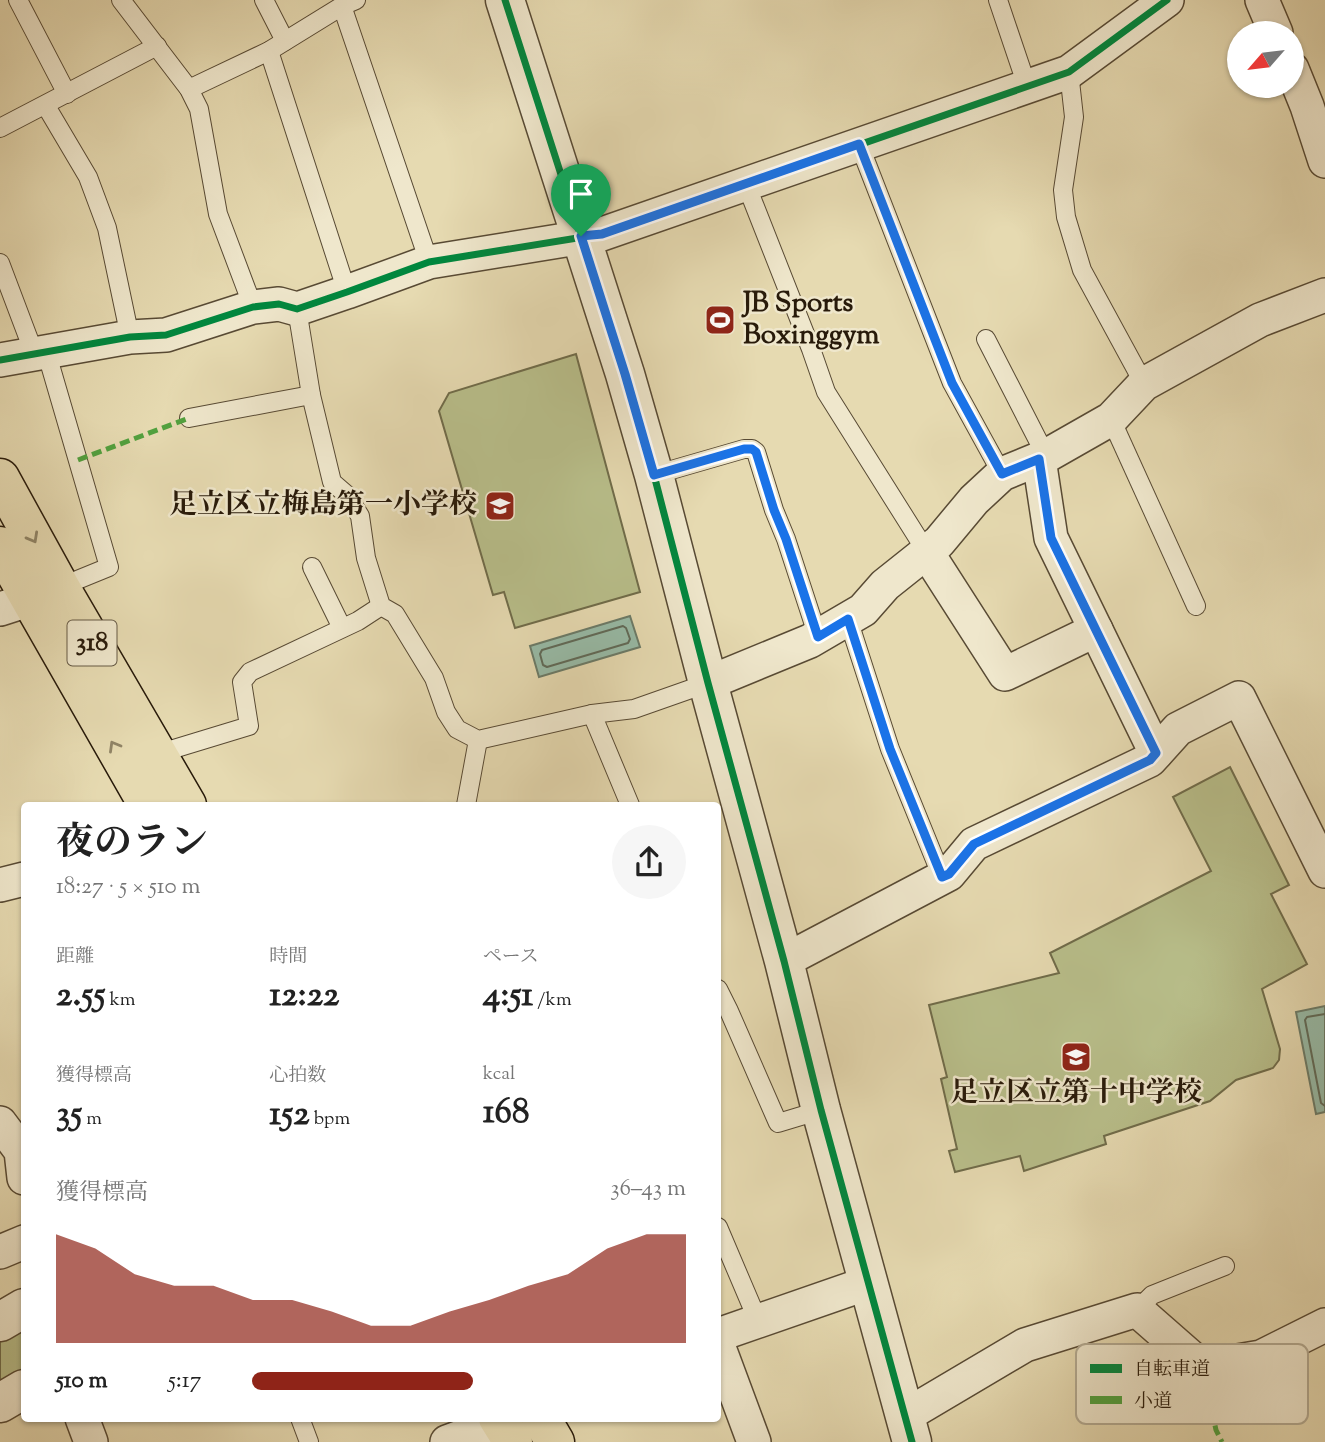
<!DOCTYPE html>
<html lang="ja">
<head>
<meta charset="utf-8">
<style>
  :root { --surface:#fff; --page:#f6f6f6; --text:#222; --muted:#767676; --accent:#8f2418 }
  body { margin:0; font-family:"Sorts Mill Goudy","Noto Serif JP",serif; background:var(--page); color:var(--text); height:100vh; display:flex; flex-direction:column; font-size:26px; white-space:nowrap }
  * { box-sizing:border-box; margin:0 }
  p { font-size:23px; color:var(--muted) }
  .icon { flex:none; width:38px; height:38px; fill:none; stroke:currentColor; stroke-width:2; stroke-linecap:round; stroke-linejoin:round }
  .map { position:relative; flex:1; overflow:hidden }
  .panel { position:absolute; left:21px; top:802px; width:700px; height:620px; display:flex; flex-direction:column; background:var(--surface); border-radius:7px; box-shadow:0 2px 5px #0004 }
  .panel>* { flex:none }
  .needle { width:46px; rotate:242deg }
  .controls { position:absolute; left:1227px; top:21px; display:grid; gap:14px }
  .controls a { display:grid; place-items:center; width:77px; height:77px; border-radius:50%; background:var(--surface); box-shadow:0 2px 5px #0004; font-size:35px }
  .pin { position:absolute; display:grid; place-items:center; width:60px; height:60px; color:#fff; margin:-72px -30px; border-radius:50% 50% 50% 0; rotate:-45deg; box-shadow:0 0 7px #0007 }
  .pin .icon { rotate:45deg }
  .round { display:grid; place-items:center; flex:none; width:74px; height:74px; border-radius:37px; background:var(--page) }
  .headline { display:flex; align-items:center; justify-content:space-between; height:119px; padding:0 35px }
  h1 { font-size:38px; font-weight:700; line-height:52px }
  .figures { display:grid; grid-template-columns:repeat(3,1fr); gap:10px; height:119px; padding:7px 35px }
  .figures div { display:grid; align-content:center }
  .figures b { font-size:35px; font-weight:700 }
  .figures small { font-size:19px; font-weight:400 }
  .figures p { font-size:19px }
  .chart { height:196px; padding:14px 35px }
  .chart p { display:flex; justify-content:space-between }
  .chart svg { width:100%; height:126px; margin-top:7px; fill:var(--accent); opacity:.7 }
  ul { padding:0 35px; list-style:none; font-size:23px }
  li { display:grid; grid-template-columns:112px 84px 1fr; align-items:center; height:52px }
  li i { height:18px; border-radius:9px; background:var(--accent) }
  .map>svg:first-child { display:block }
  .green { fill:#b8be8a; stroke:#706c4a; stroke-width:2 }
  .water { fill:#97bba7; stroke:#6b7b68; stroke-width:2 }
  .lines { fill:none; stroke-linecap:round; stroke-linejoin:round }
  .shore { stroke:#606a58; stroke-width:2 }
  .service-casing { stroke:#584a34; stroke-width:20 }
  .minor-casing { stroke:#584a34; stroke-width:36 }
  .tertiary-casing { stroke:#584a34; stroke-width:41 }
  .primary-casing { stroke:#281a0a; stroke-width:41 }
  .service { stroke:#efe7cc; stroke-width:18 }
  .minor { stroke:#efe7cc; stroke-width:33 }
  .tertiary { stroke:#efe7cc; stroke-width:38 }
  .primary { stroke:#e6dab1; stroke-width:38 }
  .quiet { stroke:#51a13e; stroke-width:5; stroke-dasharray:10 5; stroke-linecap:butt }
  .cycleway-casing { stroke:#efe7cc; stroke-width:11 }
  .cycleway { stroke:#00873e; stroke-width:7 }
  .oneway { stroke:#908466 }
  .route-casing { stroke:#fff; stroke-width:14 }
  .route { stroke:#1a73e8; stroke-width:9 }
  .labels { text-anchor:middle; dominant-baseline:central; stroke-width:5; stroke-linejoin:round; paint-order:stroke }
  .shield { fill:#efe7cc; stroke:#645844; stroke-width:2 }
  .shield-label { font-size:26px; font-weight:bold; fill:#281a0a }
  .poi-label { font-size:28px; font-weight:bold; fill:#281a0a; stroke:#efe7cc; text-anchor:start }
  .key { fill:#efe7cc; stroke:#b3aa92; stroke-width:2 }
  .key-label { font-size:19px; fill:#281a0a }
</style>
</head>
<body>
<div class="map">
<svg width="1325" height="1442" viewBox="0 0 1325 1442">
  <rect width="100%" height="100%" fill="#e6dab1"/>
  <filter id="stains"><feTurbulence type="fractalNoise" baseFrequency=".00286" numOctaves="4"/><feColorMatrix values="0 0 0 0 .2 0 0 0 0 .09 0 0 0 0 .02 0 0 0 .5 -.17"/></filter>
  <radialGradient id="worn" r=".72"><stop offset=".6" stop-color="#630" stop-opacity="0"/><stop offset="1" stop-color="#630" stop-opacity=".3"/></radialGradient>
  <!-- green -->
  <g class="green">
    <polygon points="576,354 640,592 515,628 504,592 493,595 439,411 449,393"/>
    <polygon points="1230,767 1289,885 1271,894 1307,964 1262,989 1280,1049 1279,1060 1273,1068 1236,1080 1210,1101 1104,1136 1106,1144 1024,1171 1020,1156 955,1172 949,1151 957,1149 941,1079 947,1077 929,1005 1059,973 1050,953 1211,871 1173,797"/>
    <polygon points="24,1320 24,1372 0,1386 0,1333"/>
  </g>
  <!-- water -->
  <g class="water">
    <polygon points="630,616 640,647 539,677 530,646"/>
    <polygon points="1325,1006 1325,1112 1316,1114 1296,1012"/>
  </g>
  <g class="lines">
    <!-- shore -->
    <g class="shore">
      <polygon points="623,626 626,628 630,639 628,643 547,667 543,665 540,654 542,650"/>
      <polyline points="1325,1014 1307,1017 1305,1020 1321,1103 1325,1106"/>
    </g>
    <!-- service casing -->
    <g class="service-casing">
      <g id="service">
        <polyline points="18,0 67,94"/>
        <polyline points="121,0 189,89 199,109 218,214 253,307"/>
        <polyline points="264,0 285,41"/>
        <polyline points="998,0 1027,86"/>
        <polyline points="342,6 429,262"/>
        <polyline points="269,51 347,292"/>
        <polyline points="1069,72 1074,117 1063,190 1066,217 1082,270 1144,384"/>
        <polyline points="189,89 269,51 342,6 356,0"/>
        <polyline points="46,106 88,177 107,228 130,337"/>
        <polyline points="0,128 157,46"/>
        <polyline points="859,144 952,383 1002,474"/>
        <polyline points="746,184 811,349 826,392 926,551"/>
        <polyline points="0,263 34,353"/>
        <polyline points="297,309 311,395 332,482 347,495 360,516 366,558 381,606 395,614 434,678 446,712 457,729 478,740 592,714 634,709 708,683"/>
        <polyline points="986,339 1046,456"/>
        <polyline points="46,351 109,567 60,587"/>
        <polyline points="189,418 311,395"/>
        <polyline points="1111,419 1196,606"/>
        <polyline points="654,475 744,449 752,449 756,452 774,510 786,539 818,637"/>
        <polyline points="312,567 342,628"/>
        <polyline points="848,619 890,749 942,877"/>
        <polyline points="592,714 630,805"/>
        <polyline points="157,754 249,726 242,682 250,672 358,621 381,606"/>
        <polyline points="466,805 478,740"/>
        <polyline points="718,989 729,1011 778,1123 821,1110"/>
        <polyline points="718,1227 758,1321"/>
        <polyline points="1137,1310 1152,1295 1225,1266"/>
        <polyline points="300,1418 309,1442"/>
      </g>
    </g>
    <!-- minor casing -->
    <g class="minor-casing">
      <g id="minor">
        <polyline points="1262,0 1276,33"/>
        <polyline points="1292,69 1307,106 1325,161"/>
        <polyline points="0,360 130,337 166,335 253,307 279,304 297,309 347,292 429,262 602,234 1069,72 1167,0"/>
        <polyline points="1039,459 1051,538 1156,753"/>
        <polyline points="926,551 1005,674 1096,630"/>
        <polyline points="0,609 31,599"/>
        <polyline points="708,683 810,641 863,610 885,585 939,542 974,500 1002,474 1046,456 1111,419 1144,384 1260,320 1325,295"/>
        <polyline points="0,885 24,879"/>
        <polyline points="784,961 949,874 974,844 1150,760 1178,729 1239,698 1325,871"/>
        <polyline points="0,1123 21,1151 24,1178"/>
        <polyline points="0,1252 24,1242"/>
        <polyline points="718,1335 868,1283"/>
        <polyline points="718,1345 754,1442"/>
        <polyline points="905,1416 1025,1345 1137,1310 1202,1367 1261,1357 1325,1325"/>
        <polyline points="82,1418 91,1442"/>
        <polyline points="447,1442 501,1422"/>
      </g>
    </g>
    <!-- tertiary casing -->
    <g class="tertiary-casing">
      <g id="tertiary">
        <polyline points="505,0 625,374 654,475 708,683 784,961 821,1110 912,1442"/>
        <polyline points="0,1322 24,1308"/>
        <polyline points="0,1403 24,1389"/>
      </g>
    </g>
    <!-- primary casing -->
    <g class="primary-casing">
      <g id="primary">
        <polyline points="0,478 60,587 187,805"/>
        <polyline points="0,546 148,805"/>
        <polyline points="498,1418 513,1442"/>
        <polyline points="541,1418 555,1442"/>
      </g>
    </g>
    <!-- service -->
    <use href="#service" class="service"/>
    <!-- minor -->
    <use href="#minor" class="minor"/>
    <!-- tertiary -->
    <use href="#tertiary" class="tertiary"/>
    <!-- primary -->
    <use href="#primary" class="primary"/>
    <!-- quiet -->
    <g class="quiet">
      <polyline points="78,460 189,418"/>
      <polyline points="1202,1367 1216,1430 1222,1442"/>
    </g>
    <!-- cycleway casing -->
    <g class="cycleway-casing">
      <g id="cycleway">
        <polyline points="505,0 625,374 654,475 708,683 784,961 821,1110 912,1442"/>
        <polyline points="0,360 130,337 166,335 253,307 279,304 297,309 347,292 429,262 602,234 1069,72 1167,0"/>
      </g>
    </g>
    <!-- cycleway -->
    <use href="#cycleway" class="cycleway"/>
  </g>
  <!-- one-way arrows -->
  <defs><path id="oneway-chevron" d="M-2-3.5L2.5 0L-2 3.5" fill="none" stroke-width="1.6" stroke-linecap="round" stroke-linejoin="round" transform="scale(1.75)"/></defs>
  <g class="oneway">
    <use href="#oneway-chevron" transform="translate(33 538) rotate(61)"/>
    <use href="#oneway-chevron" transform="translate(114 746) rotate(-120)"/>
  </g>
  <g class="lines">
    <!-- route casing -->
    <g class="route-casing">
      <polygon id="route" points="859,144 952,383 1002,474 1039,459 1051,538 1156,753 1150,760 974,844 949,874 942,877 890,749 848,619 818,637 786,539 774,510 756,452 752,449 744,449 654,475 625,374 581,236 602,234"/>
    </g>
    <!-- route -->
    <use href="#route" class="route"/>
  </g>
  <!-- icons -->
  <defs>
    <g id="stadium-square" transform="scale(1.575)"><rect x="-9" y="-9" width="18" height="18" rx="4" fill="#8f2418" stroke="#efe7cc"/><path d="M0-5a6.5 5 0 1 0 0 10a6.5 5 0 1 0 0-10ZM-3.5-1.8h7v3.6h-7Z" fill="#fff"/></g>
    <g id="school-square" transform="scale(1.575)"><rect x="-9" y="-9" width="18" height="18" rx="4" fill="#8f2418" stroke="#efe7cc"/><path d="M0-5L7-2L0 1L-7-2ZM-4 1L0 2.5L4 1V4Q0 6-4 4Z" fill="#fff"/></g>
  </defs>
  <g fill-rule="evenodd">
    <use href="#stadium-square" x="720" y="320"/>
    <use href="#school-square" x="500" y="506"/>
    <use href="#school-square" x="1076" y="1057"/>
  </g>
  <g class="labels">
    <!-- shield labels -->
    <rect class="shield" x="67.5" y="620.5" width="49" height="45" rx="5"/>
    <g class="shield-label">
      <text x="92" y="643">318</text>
    </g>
    <!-- poi labels -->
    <g class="poi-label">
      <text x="743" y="304">JB Sports<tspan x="743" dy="32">Boxinggym</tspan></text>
      <text x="477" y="506" text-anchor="end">足立区立梅島第一小学校</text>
      <text x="1076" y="1094" text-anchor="middle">足立区立第十中学校</text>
    </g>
  </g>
  <!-- legend -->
  <rect x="1076" y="1344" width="232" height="80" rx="10" class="key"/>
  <rect x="1090" y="1364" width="32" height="9" fill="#00873e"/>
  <rect x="1090" y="1396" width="32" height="8" fill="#51a13e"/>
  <g class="key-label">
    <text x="1134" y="1375">自転車道</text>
    <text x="1134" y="1407">小道</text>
  </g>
  <rect width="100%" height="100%" filter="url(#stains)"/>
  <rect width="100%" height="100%" fill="url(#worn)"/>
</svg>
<div class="controls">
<a><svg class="needle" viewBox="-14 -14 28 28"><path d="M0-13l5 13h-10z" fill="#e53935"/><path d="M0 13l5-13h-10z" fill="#767676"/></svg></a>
</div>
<div class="pin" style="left:581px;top:236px;background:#1e9e55"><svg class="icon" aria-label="arrive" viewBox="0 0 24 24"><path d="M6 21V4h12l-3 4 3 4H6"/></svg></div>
<section class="panel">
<div class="headline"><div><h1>夜のラン</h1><p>18:27 · 5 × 510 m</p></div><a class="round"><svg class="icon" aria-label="share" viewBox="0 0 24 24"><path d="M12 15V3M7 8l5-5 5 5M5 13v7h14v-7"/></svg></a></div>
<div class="figures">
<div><p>距離</p><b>2.55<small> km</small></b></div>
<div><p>時間</p><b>12:22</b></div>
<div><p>ペース</p><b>4:51<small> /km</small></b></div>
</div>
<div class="figures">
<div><p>獲得標高</p><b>35<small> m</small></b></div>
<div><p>心拍数</p><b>152<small> bpm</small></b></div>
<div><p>kcal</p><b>168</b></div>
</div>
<div class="chart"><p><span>獲得標高</span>36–43 m</p>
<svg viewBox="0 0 160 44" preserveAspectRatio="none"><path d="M0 44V6L10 11L20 20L30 24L40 24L50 29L60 29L70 33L80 38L90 38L100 33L110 29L120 24L130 20L140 11L150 6L160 6V44z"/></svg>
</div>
<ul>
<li><b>510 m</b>5:17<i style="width:51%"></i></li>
</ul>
</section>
</div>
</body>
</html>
